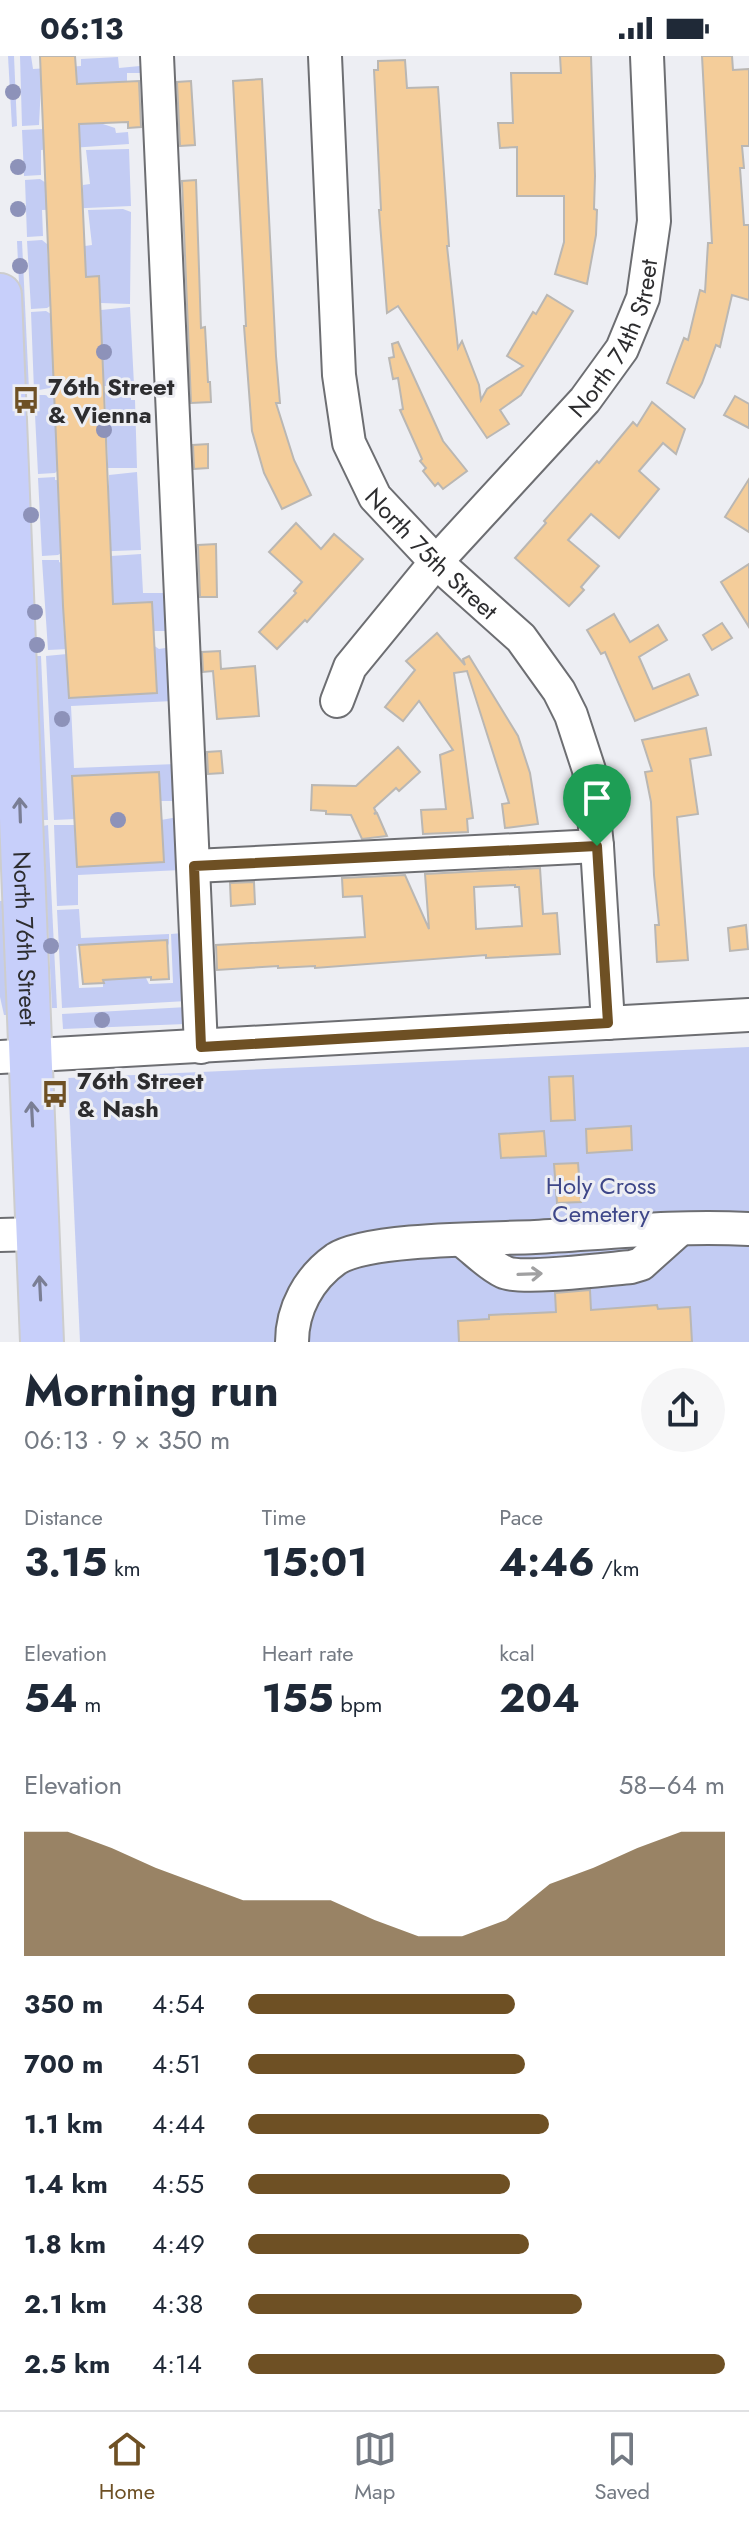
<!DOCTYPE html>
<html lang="en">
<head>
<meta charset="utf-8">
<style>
  :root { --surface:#fff; --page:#f6f6f7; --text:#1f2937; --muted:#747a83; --line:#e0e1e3; --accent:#6e5024 }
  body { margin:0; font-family:Jost,sans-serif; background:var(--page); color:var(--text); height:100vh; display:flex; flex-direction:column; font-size:30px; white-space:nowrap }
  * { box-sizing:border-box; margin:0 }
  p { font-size:26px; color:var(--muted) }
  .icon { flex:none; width:44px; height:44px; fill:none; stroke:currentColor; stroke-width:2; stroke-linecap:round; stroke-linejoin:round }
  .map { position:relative; height:1286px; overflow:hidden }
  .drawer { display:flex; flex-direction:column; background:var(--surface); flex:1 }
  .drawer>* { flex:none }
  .pin { position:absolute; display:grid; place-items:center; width:68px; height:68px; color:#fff; margin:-82px -34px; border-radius:50% 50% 50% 0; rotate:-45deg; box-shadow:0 0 8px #0007 }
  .pin .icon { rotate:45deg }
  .round { display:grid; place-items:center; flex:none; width:84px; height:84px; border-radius:42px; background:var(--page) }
  .overview { display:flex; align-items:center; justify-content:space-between; height:136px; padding:0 24px }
  h1 { font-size:44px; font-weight:700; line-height:60px }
  .metrics { display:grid; grid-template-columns:repeat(3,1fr); gap:12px; height:136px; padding:8px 24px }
  .metrics div { display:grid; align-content:center }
  .metrics b { font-size:40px; font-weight:700 }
  .metrics small { font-size:22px; font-weight:400 }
  .metrics p { font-size:22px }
  .chart { height:224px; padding:16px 24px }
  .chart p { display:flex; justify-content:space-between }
  .chart svg { width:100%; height:144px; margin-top:8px; fill:var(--accent); opacity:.7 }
  ul { padding:0 24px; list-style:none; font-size:26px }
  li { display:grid; grid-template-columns:128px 96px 1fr; align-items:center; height:60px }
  li i { height:20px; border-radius:10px; background:var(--accent) }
  .status { display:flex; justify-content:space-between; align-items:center; height:56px; padding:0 40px; background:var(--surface); direction:ltr }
  .status svg { height:22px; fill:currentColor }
  .tabs { display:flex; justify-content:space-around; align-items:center; height:112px; border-top:2px solid var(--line); background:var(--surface); font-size:22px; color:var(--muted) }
  .tabs a { display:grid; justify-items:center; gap:4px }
  .tabs .active { color:var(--accent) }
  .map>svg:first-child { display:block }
  .green { fill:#c3ccf3 }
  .building { fill:#f4cd9a; stroke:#bab7b3; stroke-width:2; fill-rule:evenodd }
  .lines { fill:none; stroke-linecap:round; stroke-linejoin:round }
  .minor-casing { stroke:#6d6e72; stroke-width:36 }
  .major-casing { stroke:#cdcdcd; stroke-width:46 }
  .minor { stroke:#fff; stroke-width:32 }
  .major { stroke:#c7cffa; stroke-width:42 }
  .tree { fill:#8d92b9 }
  .oneway { stroke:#7a7e94 }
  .oneway2 { stroke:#a0a0a1 }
  .route-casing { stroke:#fff; stroke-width:16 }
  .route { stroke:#6e5024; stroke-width:10 }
  .labels { text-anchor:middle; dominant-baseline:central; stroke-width:6; stroke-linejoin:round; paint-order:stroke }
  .street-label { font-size:24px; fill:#2d2d2f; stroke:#edeef3 }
  .poi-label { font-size:24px; font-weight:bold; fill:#2d2d2f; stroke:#edeef3; text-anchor:start }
  .park-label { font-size:24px; fill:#3e4789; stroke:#edeef3 }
</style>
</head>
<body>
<div class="status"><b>06:13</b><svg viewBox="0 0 49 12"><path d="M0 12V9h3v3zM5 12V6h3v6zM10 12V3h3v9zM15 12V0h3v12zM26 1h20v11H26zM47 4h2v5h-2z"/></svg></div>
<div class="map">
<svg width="749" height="1286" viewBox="0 0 749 1286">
  <rect width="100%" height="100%" fill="#edeef3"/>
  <!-- green -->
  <g class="green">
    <polygon points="8,0 14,0 17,70 12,71"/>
    <polygon points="20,0 31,0 33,13 81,10 81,3 118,1 119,12 140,10 143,17 127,17 127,26 41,29 39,69 22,70"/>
    <polygon points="100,67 115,72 116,77 128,76 129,88 41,94 41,119 24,120 22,74 65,72 65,68"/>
    <polygon points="129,93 131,150 42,154 43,180 27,181 25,124 40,123 46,127 47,145 83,143 83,129 90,128 86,94"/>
    <polygon points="123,153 131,156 130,248 101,247 99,220 47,252 31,253 27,185 42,184 47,188 48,207 85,205 85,190 92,189 88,154"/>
    <polygon points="17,185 22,185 29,334 24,334"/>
    <polygon points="130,251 134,329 104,330 103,302 54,305 55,331 34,335 31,256 46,255 51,258 53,285 102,282 101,254"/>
    <polygon points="111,334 131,334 131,344 135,344 137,412 108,412 107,385 57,387 58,414 55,417 38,418 34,339 45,339 55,342 57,366 106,364 105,336"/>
    <polygon points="137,416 141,494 61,497 58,499 42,500 38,422 55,421 55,424 58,424 60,449 109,447 109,419"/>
    <polygon points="141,498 143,537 168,537 170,575 153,575 151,546 63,550 64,579 69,593 48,594 42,504 59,504 59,506 112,529 111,500"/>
    <polygon points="153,589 159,593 171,591 173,645 71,650 74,712 176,708 178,745 160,745 159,716 72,720 76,763 54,764 46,600 67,598 69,642 156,637"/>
    <polygon points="35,600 41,600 48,764 43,764"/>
    <polygon points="178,761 181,814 78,819 78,849 57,850 54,769 76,769 77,811 163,806 161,764"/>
    <polygon points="48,769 57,952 52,952 43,770"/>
    <polygon points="0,845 8,845 10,959 4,959 0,941"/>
    <polygon points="79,853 81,882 169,878 169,890 167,884 76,890 79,932 103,931 103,924 146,922 149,928 173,927 171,878 183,877 187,945 62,952 57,854"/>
    <polygon points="187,951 185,968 63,973 62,958"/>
    <polygon points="749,991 749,1286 80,1286 68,1022"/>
  </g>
  <!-- building -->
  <g class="building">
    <polygon points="40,0 75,0 77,28 139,25 141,71 128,72 128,66 79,68 86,221 99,220 113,548 152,546 157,637 69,642 63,550"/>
    <polygon points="560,0 591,0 595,120 594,153 597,154 596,179 587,228 555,218 564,186 564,140 517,140 517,91 500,92 498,67 513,67 511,17 561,17"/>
    <polygon points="702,0 732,0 733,14 749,13 749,90 742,90 744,112 740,112 744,169 749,169 749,244 732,239 720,291 716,289 702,327 694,342 667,327 684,282 688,284 700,234 705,236 708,187 712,187"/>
    <polygon points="405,4 407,32 438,31 449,190 447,190 458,292 462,285 479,329 481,344 487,333 523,310 507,300 533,256 536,258 547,239 573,255 521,339 500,354 509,368 487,382 398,250 387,257 379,154 381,154 374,14 378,14 378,5"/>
    <polygon points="262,23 276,300 280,347 276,347 294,404 311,439 282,453 264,417 252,375 244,270 246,270 233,25"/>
    <polygon points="191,25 195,89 180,90 177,26"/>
    <polygon points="196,124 201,272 205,271 208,326 210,326 211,346 191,347 182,125"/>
    <polygon points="398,286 443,385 467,415 443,433 438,427 435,430 423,415 426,412 420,405 422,403 400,354 403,353 398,322 393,323 389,302 394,301 392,288"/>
    <polygon points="735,340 749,348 749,372 724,359"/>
    <polygon points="652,346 685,373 676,398 663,387 639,415 659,433 619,482 591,458 568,484 599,510 581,531 584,534 569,550 515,502 546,467 544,465 597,405 599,407 633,366 637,370"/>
    <polygon points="208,388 208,412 194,413 193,389"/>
    <polygon points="749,423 749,476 725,461"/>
    <polygon points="296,467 321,493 334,478 363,503 307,566 305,564 277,593 259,576 296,537 294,535 302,526 269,496"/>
    <polygon points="216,488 217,541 200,541 198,489"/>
    <polygon points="749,508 749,571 721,526"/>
    <polygon points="614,558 630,586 658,569 667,584 639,601 653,633 689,618 698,639 635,665 605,596 601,598 587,574"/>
    <polygon points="722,567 732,582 712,594 703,579"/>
    <polygon points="437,577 465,609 463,603 469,600 518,680 530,717 538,768 505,772 502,748 509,747 467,615 454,617 473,762 467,763 468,776 423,778 421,754 446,753 440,699 453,694 419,645 403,665 385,651 415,614 406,605"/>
    <polygon points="220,595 221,613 255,610 259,660 217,663 213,615 203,616 202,596"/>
    <polygon points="706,672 711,699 690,703 698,758 677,761 688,904 657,906 655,869 659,869 654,819 651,746 645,716 652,715 642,684"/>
    <polygon points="398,691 420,716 399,735 396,732 374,752 376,756 374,758 377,757 387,780 362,783 351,759 326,758 326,755 311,754 312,729 356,730"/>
    <polygon points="221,695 223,717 208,718 207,696"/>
    <polygon points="159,716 164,806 77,811 72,720"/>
    <path d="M540,812L543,858L557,857L560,898L486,902V899L315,912V910L278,912V910L217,914L216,889L365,881L362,840L343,841L342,822L405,819L429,873L425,818ZM515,829V831H519L522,870L476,873L474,831Z"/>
    <polygon points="254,826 255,848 231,850 230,827"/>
    <polygon points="746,869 748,893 730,895 728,872"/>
    <polygon points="167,884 169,923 151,924 151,921 103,924 104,927 83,928 79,889"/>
    <polygon points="573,1020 575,1064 551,1065 549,1021"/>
    <polygon points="631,1070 632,1094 587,1097 586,1073"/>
    <polygon points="544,1075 546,1100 501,1102 499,1078"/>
    <polygon points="578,1107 581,1146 557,1147 554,1108"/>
    <polygon points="590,1234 591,1254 657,1249 658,1253 690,1251 692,1286 459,1286 458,1265 489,1263 489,1259 556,1256 555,1237"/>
  </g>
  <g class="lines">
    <!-- minor casing -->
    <g class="minor-casing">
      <g id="minor">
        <polyline points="157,0 201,991"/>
        <path id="s1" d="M325,0L339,319L349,387L375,441L436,506L521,582L559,635L571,659L589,714L597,790L608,967"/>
        <path id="s2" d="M337,645L350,611L436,506L585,344L622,293L643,242L654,165L647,0"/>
        <polyline points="194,810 597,790"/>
        <polyline points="0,1001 749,959"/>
        <polyline points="0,1179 37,1178"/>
        <path d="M463,1185C476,1195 489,1209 504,1216C520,1224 608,1213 631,1211L641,1208L680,1173"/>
        <path d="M292,1286C292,1253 309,1222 336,1203C368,1182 492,1183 535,1181C606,1177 678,1169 749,1173"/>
      </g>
    </g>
    <!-- major casing -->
    <g class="major-casing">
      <g id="major">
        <path id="s3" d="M0,239L42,1286"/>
      </g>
    </g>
    <!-- minor -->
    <use href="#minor" class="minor"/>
    <!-- major -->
    <use href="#major" class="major"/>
  </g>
  <!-- trees -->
  <g class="tree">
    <circle cx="13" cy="36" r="8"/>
    <circle cx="18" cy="111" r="8"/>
    <circle cx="18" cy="153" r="8"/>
    <circle cx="20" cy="210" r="8"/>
    <circle cx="104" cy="296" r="8"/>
    <circle cx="104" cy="374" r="8"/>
    <circle cx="31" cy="459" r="8"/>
    <circle cx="35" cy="556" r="8"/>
    <circle cx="37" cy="589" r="8"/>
    <circle cx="62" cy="663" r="8"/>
    <circle cx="118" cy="764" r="8"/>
    <circle cx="51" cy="890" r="8"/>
    <circle cx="102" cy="964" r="8"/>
  </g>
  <!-- one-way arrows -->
  <defs><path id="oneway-shaft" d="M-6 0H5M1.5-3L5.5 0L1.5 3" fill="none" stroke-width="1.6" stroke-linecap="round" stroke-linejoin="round" transform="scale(2)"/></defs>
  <g class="oneway">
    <use href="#oneway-shaft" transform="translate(20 754) rotate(-92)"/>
    <use href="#oneway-shaft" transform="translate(32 1058) rotate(-93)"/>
    <use href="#oneway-shaft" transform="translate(40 1232) rotate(-93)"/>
  </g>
  <use class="oneway2" href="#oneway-shaft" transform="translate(530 1218) rotate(-2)"/>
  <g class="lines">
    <!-- route casing -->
    <g class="route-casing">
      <polygon id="route" points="597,790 608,967 201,991 194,810"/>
    </g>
    <!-- route -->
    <use href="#route" class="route"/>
  </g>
  <!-- icons -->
  <defs>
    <g id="bus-bare" transform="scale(2.16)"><path d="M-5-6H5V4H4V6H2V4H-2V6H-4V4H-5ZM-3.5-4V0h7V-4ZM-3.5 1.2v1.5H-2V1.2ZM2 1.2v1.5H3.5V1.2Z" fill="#6e5024" stroke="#edeef3" stroke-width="2.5" paint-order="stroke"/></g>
  </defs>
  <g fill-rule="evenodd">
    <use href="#bus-bare" x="26" y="344"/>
    <use href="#bus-bare" x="55" y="1038"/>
  </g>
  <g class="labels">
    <!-- street labels -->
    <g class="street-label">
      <text stroke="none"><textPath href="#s2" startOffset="462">North 74th Street</textPath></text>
      <text stroke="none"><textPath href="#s1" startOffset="528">North 75th Street</textPath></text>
      <text stroke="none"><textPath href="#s3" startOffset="644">North 76th Street</textPath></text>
    </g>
    <!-- poi labels -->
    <g class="poi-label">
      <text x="48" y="330">76th Street<tspan x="48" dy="28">&amp; Vienna</tspan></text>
      <text x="77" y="1024">76th Street<tspan x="77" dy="28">&amp; Nash</tspan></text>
    </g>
    <!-- park labels -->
    <g class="park-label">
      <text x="601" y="1129">Holy Cross<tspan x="601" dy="28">Cemetery</tspan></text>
    </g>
  </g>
</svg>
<div class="pin" style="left:597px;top:790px;background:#1e9e55"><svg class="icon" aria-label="arrive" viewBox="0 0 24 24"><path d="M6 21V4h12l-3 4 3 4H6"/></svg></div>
</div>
<section class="drawer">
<div class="overview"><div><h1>Morning run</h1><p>06:13 · 9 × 350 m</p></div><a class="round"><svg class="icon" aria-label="share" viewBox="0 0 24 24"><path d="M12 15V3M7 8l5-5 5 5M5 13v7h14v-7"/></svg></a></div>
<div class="metrics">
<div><p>Distance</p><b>3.15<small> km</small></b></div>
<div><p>Time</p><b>15:01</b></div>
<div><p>Pace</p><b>4:46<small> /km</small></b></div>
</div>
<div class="metrics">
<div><p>Elevation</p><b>54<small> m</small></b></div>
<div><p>Heart rate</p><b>155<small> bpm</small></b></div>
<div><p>kcal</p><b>204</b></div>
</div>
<div class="chart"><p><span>Elevation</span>58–64 m</p>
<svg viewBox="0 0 160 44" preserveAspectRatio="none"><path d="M0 44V6L10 6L20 11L30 17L40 22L50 27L60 27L70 27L80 33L90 38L100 38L110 33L120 22L130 17L140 11L150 6L160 6V44z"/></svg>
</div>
<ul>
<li><b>350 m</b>4:54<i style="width:56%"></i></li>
<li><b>700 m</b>4:51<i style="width:58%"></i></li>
<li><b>1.1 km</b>4:44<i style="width:63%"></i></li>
<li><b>1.4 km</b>4:55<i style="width:55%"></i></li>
<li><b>1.8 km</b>4:49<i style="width:59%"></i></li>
<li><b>2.1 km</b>4:38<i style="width:70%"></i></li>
<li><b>2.5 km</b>4:14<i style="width:100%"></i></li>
</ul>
</section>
<nav class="tabs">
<a class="active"><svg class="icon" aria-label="home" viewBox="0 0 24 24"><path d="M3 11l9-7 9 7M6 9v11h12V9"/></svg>Home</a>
<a><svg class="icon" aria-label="map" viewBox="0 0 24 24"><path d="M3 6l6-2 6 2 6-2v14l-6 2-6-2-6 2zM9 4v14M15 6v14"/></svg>Map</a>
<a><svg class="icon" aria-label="saved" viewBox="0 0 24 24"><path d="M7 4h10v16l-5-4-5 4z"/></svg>Saved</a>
</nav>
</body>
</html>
